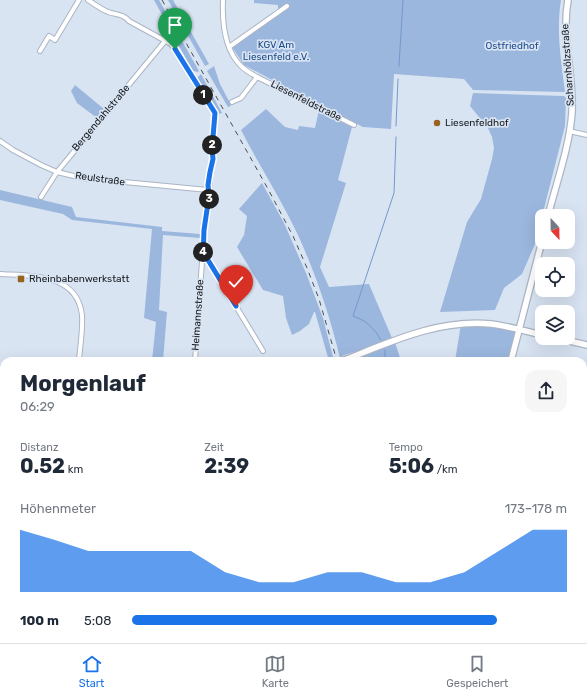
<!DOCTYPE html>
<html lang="de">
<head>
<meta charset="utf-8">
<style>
  :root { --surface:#fff; --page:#f6f6f7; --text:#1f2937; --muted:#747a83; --line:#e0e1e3; --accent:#1a73e8 }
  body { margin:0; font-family:Rubik,sans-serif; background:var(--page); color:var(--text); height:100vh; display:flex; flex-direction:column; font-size:15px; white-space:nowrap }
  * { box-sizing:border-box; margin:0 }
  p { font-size:13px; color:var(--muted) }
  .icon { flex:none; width:22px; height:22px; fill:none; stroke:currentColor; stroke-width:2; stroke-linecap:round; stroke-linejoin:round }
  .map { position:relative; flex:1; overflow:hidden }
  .sheet { position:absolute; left:0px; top:357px; width:587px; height:286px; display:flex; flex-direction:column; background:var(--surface); border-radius:12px 12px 0 0; box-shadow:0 4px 16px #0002 }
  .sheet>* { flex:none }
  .needle { width:26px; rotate:158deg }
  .fabs { position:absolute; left:535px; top:209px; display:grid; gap:8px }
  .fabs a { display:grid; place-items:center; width:40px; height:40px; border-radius:8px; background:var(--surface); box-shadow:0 4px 16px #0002; font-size:20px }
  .pin { position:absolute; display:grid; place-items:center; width:34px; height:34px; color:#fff; margin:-41px -17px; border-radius:50% 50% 50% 0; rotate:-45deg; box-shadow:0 0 4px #0007 }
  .pin .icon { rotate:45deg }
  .km { position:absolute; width:20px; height:20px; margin:-10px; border-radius:50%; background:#222; color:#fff; font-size:11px; line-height:20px; text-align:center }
  .round { display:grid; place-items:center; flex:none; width:42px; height:42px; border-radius:12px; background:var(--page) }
  .head { display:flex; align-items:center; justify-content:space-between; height:68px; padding:0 20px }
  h1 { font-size:22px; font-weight:700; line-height:30px }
  .metrics { display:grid; grid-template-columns:repeat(3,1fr); gap:6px; height:68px; padding:4px 20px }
  .metrics div { display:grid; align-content:center }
  .metrics b { font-size:20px; font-weight:700 }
  .metrics small { font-size:11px; font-weight:400 }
  .metrics p { font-size:11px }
  .chart { height:112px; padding:8px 20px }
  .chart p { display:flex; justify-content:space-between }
  .chart svg { width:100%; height:72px; margin-top:4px; fill:var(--accent); opacity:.7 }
  ul { padding:0 20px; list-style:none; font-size:13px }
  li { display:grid; grid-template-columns:64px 48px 1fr; align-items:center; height:30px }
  li i { height:10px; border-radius:5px; background:var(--accent) }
  .tabs { display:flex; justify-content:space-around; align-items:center; height:56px; border-top:1px solid var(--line); background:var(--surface); font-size:11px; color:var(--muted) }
  .tabs a { display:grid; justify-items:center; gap:2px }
  .tabs .active { color:var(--accent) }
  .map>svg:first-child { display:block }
  .green { fill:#9bb7de }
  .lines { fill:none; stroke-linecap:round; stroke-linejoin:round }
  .stream { stroke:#7498cc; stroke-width:1 }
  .street-casing { stroke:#abb5c4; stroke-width:6 }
  .secondary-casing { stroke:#abb5c4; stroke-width:8 }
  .street { stroke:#fff; stroke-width:4 }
  .secondary { stroke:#fff; stroke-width:5.5 }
  .rail { stroke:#484d55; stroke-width:1; stroke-dasharray:5 5; stroke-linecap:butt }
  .route-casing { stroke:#fff; stroke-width:8 }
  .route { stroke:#1a73e8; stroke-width:5 }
  .poi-dot { fill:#99621c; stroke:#d9e4f3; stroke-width:1.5 }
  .labels { text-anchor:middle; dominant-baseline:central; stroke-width:3.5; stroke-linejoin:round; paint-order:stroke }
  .park-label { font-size:10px; fill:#1d4b8b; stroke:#d9e4f3 }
  .street-label { font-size:10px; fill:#161a1f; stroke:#d9e4f3 }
  .poi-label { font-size:10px; fill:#161a1f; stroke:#d9e4f3; text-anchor:start }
</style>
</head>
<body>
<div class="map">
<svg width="587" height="643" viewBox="0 0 587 643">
  <rect width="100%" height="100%" fill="#d9e4f3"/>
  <!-- green -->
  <g class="green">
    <polygon points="154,0 159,0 199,71 198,72 193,71 178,44 169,38 172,33"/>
    <polygon points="168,0 173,0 209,64 205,66"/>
    <path d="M254,0H561C556,31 561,61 565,92L473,90L464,79L394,74L391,129L363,127L319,105L244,65L232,47L278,14V5L254,3Z"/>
    <polygon points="214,66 220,84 230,103 231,106 228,107 207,71"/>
    <polygon points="201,74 222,113 219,114 198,81 198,77"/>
    <polygon points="75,85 104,109 97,118 77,103 71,91"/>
    <polygon points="473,93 564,96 566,98 565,126 535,244 522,274 504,288 495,310 440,312 467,222 481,199 492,159 494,148 492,137 488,128 470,106"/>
    <path d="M266,109L285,127L298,130L299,126L315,128L319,110L352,127L338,180L346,183L320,267L329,287L369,284L392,338L394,340L344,355L340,358C330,316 316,275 298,235C281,199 259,165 241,130Z"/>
    <polygon points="262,183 284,223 306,273 323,318 334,361 329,361 315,312 314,312 309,324 300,331 292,335 286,318 283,296 263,290 237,247 244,235 247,216 239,209"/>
    <polygon points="0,190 72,207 76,217 162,227 162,231 200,234 200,238 163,235 159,310 167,312 163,361 152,361 156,322 144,318 152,229 72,220 63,214 0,200"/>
    <polygon points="471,323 518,330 510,361 455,361 461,324"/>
    <polygon points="395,342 401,361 354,361"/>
    <polygon points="587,407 587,579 583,580 583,408"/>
    <rect x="0" y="474" width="4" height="55"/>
    <polygon points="0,550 4,550 4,628 0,620"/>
    <polygon points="9,639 81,639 70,643 11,643"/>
    <polygon points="274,639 304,639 297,643 277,643"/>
    <polygon points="418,639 512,639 514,643 419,643"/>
  </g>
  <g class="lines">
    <!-- stream -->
    <g class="stream">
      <polyline points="399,66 403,0"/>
      <polyline points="396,126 398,79"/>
      <path d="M381,340C377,333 370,324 362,320C359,318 356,318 353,316L394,193L396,137"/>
      <polyline points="385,350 385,359 388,361"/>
      <polyline points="583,397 587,397"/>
      <polyline points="0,543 4,542"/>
      <polyline points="0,567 4,566"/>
    </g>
    <!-- street casing -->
    <g class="street-casing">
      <g id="street">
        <path d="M88,0C94,4 101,9 108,12C117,15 123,14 129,21L171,44L215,113L212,149L213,159L210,172L208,208L204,233L195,361"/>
        <path d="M223,0C222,23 224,49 241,66C246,71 252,74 257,77"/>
        <polyline points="229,47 287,6"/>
        <polyline points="40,51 49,36 55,40 79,0"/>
        <polyline points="232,102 241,98 257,77 354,125"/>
        <polyline points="569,131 587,135"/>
        <polyline points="0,141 13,150 41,165 57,172 82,178 208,190"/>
        <polyline points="41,197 57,172 165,41"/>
        <polyline points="203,258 208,260 263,351"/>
        <path d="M0,274C31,276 77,273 82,315C83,330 80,346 79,361"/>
        <polyline points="0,638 4,637"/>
        <polyline points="7,639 9,643"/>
      </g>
    </g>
    <!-- secondary casing -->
    <g class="secondary-casing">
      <g id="secondary">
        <path d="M548,216C556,184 570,145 572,112C574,74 561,38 568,0"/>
        <polyline points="557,338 587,345"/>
        <path d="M342,361C390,342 438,319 491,324C508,326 525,331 542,335"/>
        <polyline points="511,361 542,241"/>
        <polyline points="0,467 4,466"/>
        <polyline points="517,639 519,643"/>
      </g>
    </g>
    <!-- street -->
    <use href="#street" class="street"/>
    <!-- secondary -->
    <use href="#secondary" class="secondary"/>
    <!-- rail -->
    <g class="rail">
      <polyline points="162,0 268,189 293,236 307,268 319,299 337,361"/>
      <polyline points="415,639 417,643"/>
    </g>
  </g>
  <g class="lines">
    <!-- route casing -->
    <g class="route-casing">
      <polyline id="route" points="175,49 215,113 212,149 213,159 210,172 208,185 209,196 204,230 203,258 208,260 236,306"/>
    </g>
    <!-- route -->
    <use href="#route" class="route"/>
  </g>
  <!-- markers -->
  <g class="poi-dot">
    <circle cx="437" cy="123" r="4"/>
    <rect x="17" y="275" width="8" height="8" rx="2"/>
  </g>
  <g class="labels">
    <!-- park labels -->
    <g class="park-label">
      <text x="276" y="45">KGV Am<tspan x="276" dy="12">Liesenfeld e.V.</tspan></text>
      <text x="512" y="46">Ostfriedhof</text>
    </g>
    <!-- street labels -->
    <g class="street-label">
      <text transform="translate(568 65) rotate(-94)">Scharnhölzstraße</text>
      <text transform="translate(306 101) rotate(27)">Liesenfeldstraße</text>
      <text transform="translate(101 118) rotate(-50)">Bergendahlstraße</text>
      <text transform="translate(100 179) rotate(8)">Reulstraße</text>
      <text transform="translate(198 315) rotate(-86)">Heimannstraße</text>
    </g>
    <!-- poi labels -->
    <g class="poi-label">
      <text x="445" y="123">Liesenfeldhof</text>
      <text x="29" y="279">Rheinbabenwerkstatt</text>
    </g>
  </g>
</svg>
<div class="fabs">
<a><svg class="needle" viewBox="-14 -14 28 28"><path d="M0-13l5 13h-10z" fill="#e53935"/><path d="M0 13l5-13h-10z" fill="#747a83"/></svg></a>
<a><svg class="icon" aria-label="locate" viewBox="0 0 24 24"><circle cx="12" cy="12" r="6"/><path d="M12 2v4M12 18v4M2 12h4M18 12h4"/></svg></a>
<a><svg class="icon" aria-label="layers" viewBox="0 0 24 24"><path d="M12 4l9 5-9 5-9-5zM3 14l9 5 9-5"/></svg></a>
</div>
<div class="pin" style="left:175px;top:49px;background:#1e9e55"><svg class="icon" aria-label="arrive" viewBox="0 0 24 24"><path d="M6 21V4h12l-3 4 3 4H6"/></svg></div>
<div class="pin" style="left:236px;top:306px;background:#d93025"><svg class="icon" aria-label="check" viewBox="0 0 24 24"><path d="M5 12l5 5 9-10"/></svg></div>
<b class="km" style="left:203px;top:95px">1</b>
<b class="km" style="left:212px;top:145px">2</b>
<b class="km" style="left:209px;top:199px">3</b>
<b class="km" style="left:203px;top:252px">4</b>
<section class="sheet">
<div class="head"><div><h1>Morgenlauf</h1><p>06:29</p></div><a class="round"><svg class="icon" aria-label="share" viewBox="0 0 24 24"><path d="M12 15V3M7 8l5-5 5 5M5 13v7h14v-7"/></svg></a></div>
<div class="metrics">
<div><p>Distanz</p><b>0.52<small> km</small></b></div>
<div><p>Zeit</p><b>2:39</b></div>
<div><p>Tempo</p><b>5:06<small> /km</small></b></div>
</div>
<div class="chart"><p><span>Höhenmeter</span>173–178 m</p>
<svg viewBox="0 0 160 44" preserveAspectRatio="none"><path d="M0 44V6L10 12L20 19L30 19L40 19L50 19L60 32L70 38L80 38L90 32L100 32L110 38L120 38L130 32L140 19L150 6L160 6V44z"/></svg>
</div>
<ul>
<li><b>100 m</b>5:08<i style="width:84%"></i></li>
</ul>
</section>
</div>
<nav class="tabs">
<a class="active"><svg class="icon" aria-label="home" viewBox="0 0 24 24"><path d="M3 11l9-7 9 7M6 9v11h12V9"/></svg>Start</a>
<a><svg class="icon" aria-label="map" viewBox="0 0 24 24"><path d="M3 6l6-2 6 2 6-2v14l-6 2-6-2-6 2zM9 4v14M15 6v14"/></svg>Karte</a>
<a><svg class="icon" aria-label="saved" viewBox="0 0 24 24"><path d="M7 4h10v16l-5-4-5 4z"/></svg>Gespeichert</a>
</nav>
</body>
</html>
